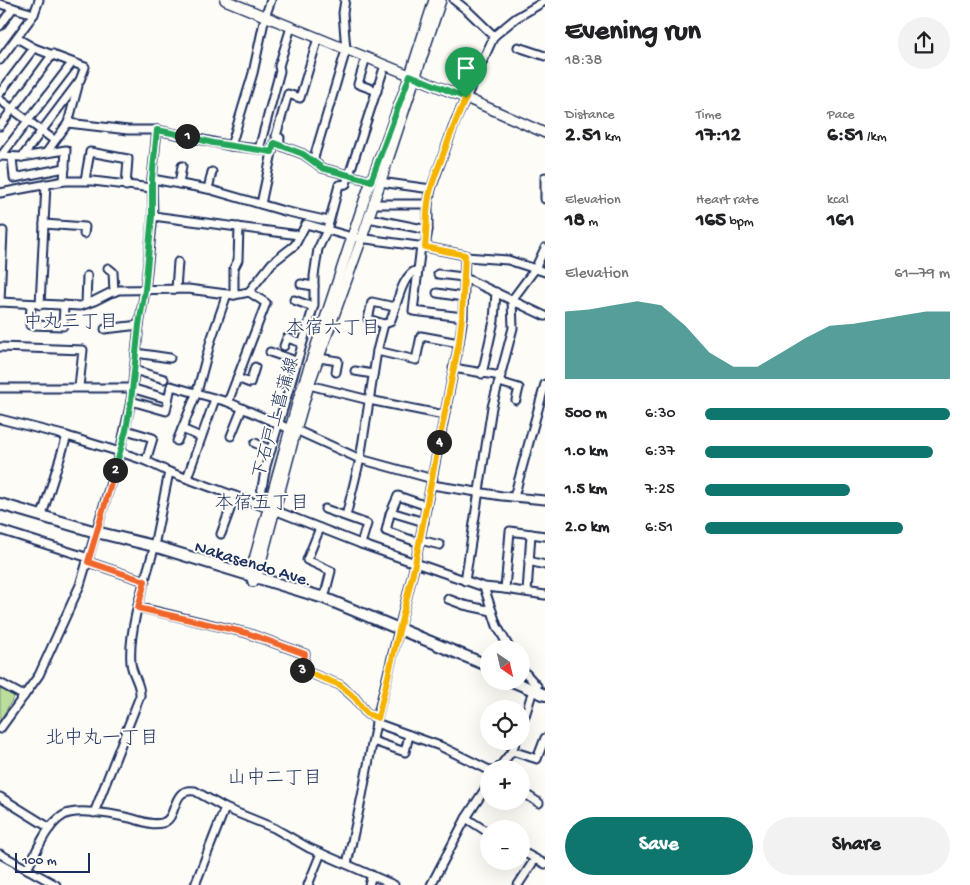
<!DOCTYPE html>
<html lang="en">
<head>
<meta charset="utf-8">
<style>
  :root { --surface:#fff; --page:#f2f2f2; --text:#202124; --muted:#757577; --accent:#0f766e }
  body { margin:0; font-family:"Gochi Hand","Klee One",sans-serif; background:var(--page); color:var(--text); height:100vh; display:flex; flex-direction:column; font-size:19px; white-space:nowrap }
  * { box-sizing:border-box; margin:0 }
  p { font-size:16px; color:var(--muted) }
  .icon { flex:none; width:28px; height:28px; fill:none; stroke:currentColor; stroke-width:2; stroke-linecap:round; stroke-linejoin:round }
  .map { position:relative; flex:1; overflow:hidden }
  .panel { display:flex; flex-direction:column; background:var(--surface); width:425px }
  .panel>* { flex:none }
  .needle { width:32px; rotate:146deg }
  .buttons { position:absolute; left:480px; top:640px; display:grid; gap:10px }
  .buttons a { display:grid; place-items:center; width:50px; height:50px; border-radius:50%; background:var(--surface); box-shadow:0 5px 20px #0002; font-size:25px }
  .scale { position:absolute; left:15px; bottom:12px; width:75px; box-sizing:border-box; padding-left:5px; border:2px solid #1b2f5e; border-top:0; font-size:14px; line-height:18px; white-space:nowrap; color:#1b2f5e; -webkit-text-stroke:4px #fdfcf7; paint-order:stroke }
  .pin { position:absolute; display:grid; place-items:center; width:42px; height:42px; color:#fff; margin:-51px -21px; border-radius:50% 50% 50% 0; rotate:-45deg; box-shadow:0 0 5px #0007 }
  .pin .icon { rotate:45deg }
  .km { position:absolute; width:25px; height:25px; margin:-12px; border-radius:50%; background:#222; color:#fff; font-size:14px; line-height:25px; text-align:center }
  .round { display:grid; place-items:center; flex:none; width:52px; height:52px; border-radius:26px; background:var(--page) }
  .head { display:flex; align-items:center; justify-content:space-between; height:85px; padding:0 20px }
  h1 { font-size:28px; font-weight:700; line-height:38px }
  .metrics { display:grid; grid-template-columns:repeat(3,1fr); gap:8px; height:85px; padding:5px 20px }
  .metrics div { display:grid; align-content:center }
  .metrics b { font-size:21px; font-weight:700 }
  .metrics small { font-size:14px; font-weight:400 }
  .metrics p { font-size:14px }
  .chart { height:140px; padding:10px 20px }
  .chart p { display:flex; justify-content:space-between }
  .chart svg { width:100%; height:90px; margin-top:5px; fill:var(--accent); opacity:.7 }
  .cta { display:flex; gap:10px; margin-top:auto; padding:10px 20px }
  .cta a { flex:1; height:58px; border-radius:30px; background:var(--accent); color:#fff; font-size:20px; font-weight:700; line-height:58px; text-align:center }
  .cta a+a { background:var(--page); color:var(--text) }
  ul { padding:0 20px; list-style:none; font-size:16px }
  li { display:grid; grid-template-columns:80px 60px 1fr; align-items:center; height:38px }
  li i { height:12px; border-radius:6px; background:var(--accent) }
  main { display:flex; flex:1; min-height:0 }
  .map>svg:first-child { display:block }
  .green { fill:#bbdf9a; stroke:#6b877c }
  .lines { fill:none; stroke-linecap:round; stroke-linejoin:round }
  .minor-casing { stroke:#1b2f5e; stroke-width:11 }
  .major-casing { stroke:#1b2f5e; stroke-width:12 }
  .highway-casing { stroke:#1b2f5e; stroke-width:14 }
  .minor { stroke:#fdfcf7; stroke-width:7 }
  .major { stroke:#fdfcf7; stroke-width:9 }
  .highway { stroke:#fdfcf7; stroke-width:10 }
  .split-1-casing { stroke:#fff; stroke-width:10 }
  .split-2-casing { stroke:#fff; stroke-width:10 }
  .split-3-casing { stroke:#fff; stroke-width:10 }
  .split-4-casing { stroke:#fff; stroke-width:10 }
  .split-5-casing { stroke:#fff; stroke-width:10 }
  .split-1 { stroke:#22a559; stroke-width:6 }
  .split-2 { stroke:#22a559; stroke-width:6 }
  .split-3 { stroke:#f0652b; stroke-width:6 }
  .split-4 { stroke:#f5b400; stroke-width:6 }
  .split-5 { stroke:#f5b400; stroke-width:6 }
  .labels { text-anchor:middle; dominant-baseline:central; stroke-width:4; stroke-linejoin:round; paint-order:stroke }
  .street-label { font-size:18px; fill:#1b2f5e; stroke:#fdfcf7 }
  .neighbourhood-label { font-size:19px; fill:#1b2f5e; stroke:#fdfcf7 }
</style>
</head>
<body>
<main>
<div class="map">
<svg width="545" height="885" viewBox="0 0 545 885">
  <rect width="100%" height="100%" fill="#fdfcf7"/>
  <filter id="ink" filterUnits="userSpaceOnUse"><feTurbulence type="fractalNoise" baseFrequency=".02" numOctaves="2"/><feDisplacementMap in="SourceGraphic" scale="10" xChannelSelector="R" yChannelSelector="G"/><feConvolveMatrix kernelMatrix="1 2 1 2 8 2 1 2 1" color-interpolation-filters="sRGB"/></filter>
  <g filter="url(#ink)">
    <!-- green -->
    <polygon class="green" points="0,688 15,695 0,721"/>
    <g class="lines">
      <!-- minor casing -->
      <g class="minor-casing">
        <g id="minor">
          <polyline points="345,0 343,13 346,50 313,161 322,168 371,181"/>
          <polyline points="454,0 468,11 494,36"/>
          <polyline points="0,4 34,14"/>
          <polyline points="0,26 13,8"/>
          <polyline points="17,38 34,48 85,67 80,80 22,157"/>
          <polyline points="518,47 545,56"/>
          <polyline points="366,57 358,84 377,91"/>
          <polyline points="0,60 34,14 39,0"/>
          <polyline points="0,93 34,48"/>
          <polyline points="0,100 54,140"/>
          <polyline points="68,123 128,130 157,130 231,146 253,73 265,17 271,0"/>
          <polyline points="0,126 53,54"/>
          <polyline points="279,145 303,154 313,161"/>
          <polyline points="231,146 259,149"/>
          <polyline points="272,152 259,149 280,71 279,66 291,27"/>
          <polyline points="46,153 68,123 78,86"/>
          <polyline points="0,156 22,157 66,150 64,181"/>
          <polyline points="1,156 72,63"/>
          <polyline points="12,157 14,178 65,168"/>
          <polyline points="545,177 545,199"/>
          <polyline points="152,179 208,189 284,211 329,221"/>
          <polyline points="85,180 90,152 128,159 126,186"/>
          <polyline points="380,182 431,189"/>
          <polyline points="179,184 182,166"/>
          <polyline points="208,189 212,172"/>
          <polyline points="0,193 64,181 93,181 152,188"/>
          <polyline points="261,204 274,143 279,145 280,138 276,136 288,94 300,98 318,38"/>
          <polyline points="373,204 428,204"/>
          <polyline points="153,216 299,235"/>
          <polyline points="368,218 428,230"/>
          <polyline points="44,224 85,227 84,234"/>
          <polyline points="421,246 413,311 463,317"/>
          <polyline points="425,247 428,230 428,204 431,189 455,122 494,36 516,18 545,1"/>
          <polyline points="465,257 508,260 545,272"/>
          <polyline points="108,268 113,272 114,292"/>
          <polyline points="438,274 463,277 545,316"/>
          <polyline points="301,284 314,286"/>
          <polyline points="176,289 178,262"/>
          <polyline points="249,292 272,263 295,245 306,224 352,237 425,247 465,255 463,317 459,343 415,564 377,718 362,796 347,864"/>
          <polyline points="437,293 463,297"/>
          <polyline points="234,295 234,268 238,260 239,227"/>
          <polyline points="294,300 313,307"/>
          <polyline points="0,302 80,306 94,301 110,293 119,290 188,289 234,295 249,292 266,303 228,402"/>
          <polyline points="0,302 3,231"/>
          <polyline points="31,304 30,325 63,326 64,305"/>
          <polyline points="86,304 87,276"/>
          <polyline points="40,305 46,184"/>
          <path d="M395,307L372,302L368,319L384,324L390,322C397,307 401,275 417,270"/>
          <polyline points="105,329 139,325"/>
          <polyline points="284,346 287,338 302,343"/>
          <polyline points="0,347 83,350 79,387"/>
          <polyline points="377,351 416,360 421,336 459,343"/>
          <polyline points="270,352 296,361"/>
          <polyline points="136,353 170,358"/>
          <polyline points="319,358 338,361 336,372"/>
          <polyline points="453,368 501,376"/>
          <polyline points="134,370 164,379"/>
          <polyline points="355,371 373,374"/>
          <polyline points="482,374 494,321 496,292"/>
          <polyline points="237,378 250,383 255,367"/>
          <polyline points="499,382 519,388 516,400"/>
          <polyline points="309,385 369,400 444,415"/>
          <polyline points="0,388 131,388 168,399"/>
          <polyline points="131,401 166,411 171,386 228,402 290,429"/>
          <polyline points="0,419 67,436 120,452 146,461 169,472 268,508"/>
          <polyline points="182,429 201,437"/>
          <polyline points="126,430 153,438 146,461"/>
          <polyline points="296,430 360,459 433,479"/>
          <polyline points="231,436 242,409"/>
          <polyline points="177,441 197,392 211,340 227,294"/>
          <polyline points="255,443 271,450"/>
          <polyline points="187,478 215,399"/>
          <polyline points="432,485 502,496 545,500"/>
          <polyline points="514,497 545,384"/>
          <polyline points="259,504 266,466 314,305 314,276 318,249 327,230 339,185 346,184 349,175 385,65"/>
          <polyline points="325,509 367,524 361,544"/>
          <polyline points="274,510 361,544 484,587 497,626 510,649"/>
          <polyline points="391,512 424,522"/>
          <polyline points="42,515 67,436"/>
          <polyline points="346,516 360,459 377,351 384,324"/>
          <polyline points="320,528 307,560 331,571 324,598"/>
          <polyline points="0,530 89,558"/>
          <polyline points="221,534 235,496"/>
          <polyline points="545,536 510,531 505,589 545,595"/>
          <polyline points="420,540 440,545"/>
          <polyline points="420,543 386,531 390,514 398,496 427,506"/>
          <polyline points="154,546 169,472"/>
          <polyline points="529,561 545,565"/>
          <polyline points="88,562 145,581"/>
          <polyline points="465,581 492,407 513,328 512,300 535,269 545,248"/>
          <polyline points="484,587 505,589"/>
          <polyline points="527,592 531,534"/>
          <polyline points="448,599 464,605 492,611"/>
          <polyline points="138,607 247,633 305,654 302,670 340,685 355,698 367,714 377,718"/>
          <polyline points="521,668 537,686"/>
          <polyline points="0,683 24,696"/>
          <polyline points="376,723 440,746 489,770"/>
          <polyline points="0,729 39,675 80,585 120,452 131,401 139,325 145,290 153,216 152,179 157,130"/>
          <polyline points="521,729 533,690"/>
          <polyline points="373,741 405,752 409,735"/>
          <polyline points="512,751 537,759 545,738"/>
          <polyline points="498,769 512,751 516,741"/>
          <polyline points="521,791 539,803"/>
          <polyline points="0,797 50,828"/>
          <path d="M94,813L140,696C141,684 132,675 131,663C128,631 144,583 153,552"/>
          <polyline points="466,818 489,833"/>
          <polyline points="521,851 545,864"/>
          <polyline points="0,854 56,885"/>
          <path d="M27,869C37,852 45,826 64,815C76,808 111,814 125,817C138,819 149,826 162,823C179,819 170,787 195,791L225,808L274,828L309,848L394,885"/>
          <polyline points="195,885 225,808"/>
          <polyline points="308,885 321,853"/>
          <polyline points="369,885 372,875"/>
          <polyline points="431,885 466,818 489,783"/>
          <polyline points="518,885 535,859"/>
        </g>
      </g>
      <!-- major casing -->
      <g class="major-casing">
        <g id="major">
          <polyline points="225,0 466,98 545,133"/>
          <polyline points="253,581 250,574 298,400 366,195 410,75 434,0"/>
          <polyline points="253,582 257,577 296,430 309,385 362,238 441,0"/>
        </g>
      </g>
      <!-- highway casing -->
      <g class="highway-casing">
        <g id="highway">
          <polyline points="0,504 96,532 154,546 324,598 489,666"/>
          <polyline points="512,681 545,695"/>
        </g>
      </g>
      <!-- minor -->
      <use href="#minor" class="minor"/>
      <!-- major -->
      <use href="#major" class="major"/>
      <!-- highway -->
      <use href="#highway" class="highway"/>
    </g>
  </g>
  <g class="lines" filter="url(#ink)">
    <!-- split-1 casing -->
    <g class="split-1-casing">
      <polyline id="split-1" points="187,136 213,143 272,152 274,143 303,154 322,168 371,181 410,75 466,98"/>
    </g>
    <!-- split-2 casing -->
    <g class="split-2-casing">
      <polyline id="split-2" points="115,470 126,430 131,401 139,325 145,290 152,216 152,179 157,130 187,136"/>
    </g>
    <!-- split-3 casing -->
    <g class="split-3-casing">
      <polyline id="split-3" points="115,470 88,562 145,581 138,608 247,633 305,654 302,670"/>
    </g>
    <!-- split-4 casing -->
    <g class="split-4-casing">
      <polyline id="split-4" points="302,670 340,685 355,698 367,714 378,718 415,564 439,442"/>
    </g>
    <!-- split-5 casing -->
    <g class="split-5-casing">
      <path id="split-5" d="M439,442L459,343L462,317L465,255L425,247C427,232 426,218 428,204C429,190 435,176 440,163C448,141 456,119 466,98"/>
    </g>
    <!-- split-1 -->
    <use href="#split-1" class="split-1"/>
    <!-- split-2 -->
    <use href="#split-2" class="split-2"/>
    <!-- split-3 -->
    <use href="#split-3" class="split-3"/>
    <!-- split-4 -->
    <use href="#split-4" class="split-4"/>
    <!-- split-5 -->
    <use href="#split-5" class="split-5"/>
  </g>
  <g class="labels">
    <!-- street labels -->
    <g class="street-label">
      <text transform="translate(277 418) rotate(-74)">下石戸上菖蒲線</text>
      <text transform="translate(253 565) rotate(17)">Nakasendo Ave.</text>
    </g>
    <!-- neighbourhood labels -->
    <g class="neighbourhood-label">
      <text x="71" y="323">中丸三丁目</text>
      <text x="333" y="329">本宿六丁目</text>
      <text x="262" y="504">本宿五丁目</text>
      <text x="102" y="739">北中丸一丁目</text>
      <text x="275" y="779">山中二丁目</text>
    </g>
  </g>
</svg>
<div class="buttons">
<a><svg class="needle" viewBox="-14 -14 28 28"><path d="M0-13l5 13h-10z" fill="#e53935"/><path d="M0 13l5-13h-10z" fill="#757577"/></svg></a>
<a><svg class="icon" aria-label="locate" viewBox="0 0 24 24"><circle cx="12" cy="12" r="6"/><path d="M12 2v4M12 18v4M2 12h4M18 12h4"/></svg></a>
<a>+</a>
<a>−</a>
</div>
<div class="scale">100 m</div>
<div class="pin" style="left:466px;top:98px;background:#1e9e55"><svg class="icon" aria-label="arrive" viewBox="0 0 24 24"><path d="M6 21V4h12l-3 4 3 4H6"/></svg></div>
<b class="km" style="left:187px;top:136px">1</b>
<b class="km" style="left:115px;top:470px">2</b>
<b class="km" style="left:302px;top:670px">3</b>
<b class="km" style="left:439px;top:442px">4</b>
</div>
<section class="panel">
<div class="head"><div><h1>Evening run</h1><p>18:38</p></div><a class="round"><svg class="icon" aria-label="share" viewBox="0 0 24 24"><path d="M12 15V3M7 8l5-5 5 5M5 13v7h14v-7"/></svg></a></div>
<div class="metrics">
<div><p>Distance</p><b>2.51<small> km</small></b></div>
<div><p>Time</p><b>17:12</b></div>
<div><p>Pace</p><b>6:51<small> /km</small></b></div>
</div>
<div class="metrics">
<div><p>Elevation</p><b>18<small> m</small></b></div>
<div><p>Heart rate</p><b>165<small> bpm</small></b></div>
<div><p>kcal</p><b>161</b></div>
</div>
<div class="chart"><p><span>Elevation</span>61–79 m</p>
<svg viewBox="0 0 160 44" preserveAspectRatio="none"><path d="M0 44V11L10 10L20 8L30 6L40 8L50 18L60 31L70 38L80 38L90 31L100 24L110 18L120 17L130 15L140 13L150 11L160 11V44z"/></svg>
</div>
<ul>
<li><b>500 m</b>6:30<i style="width:100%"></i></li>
<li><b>1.0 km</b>6:37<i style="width:93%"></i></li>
<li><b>1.5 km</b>7:25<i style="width:59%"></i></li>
<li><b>2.0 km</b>6:51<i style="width:81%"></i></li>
</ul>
<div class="cta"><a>Save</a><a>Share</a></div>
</section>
</main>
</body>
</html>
